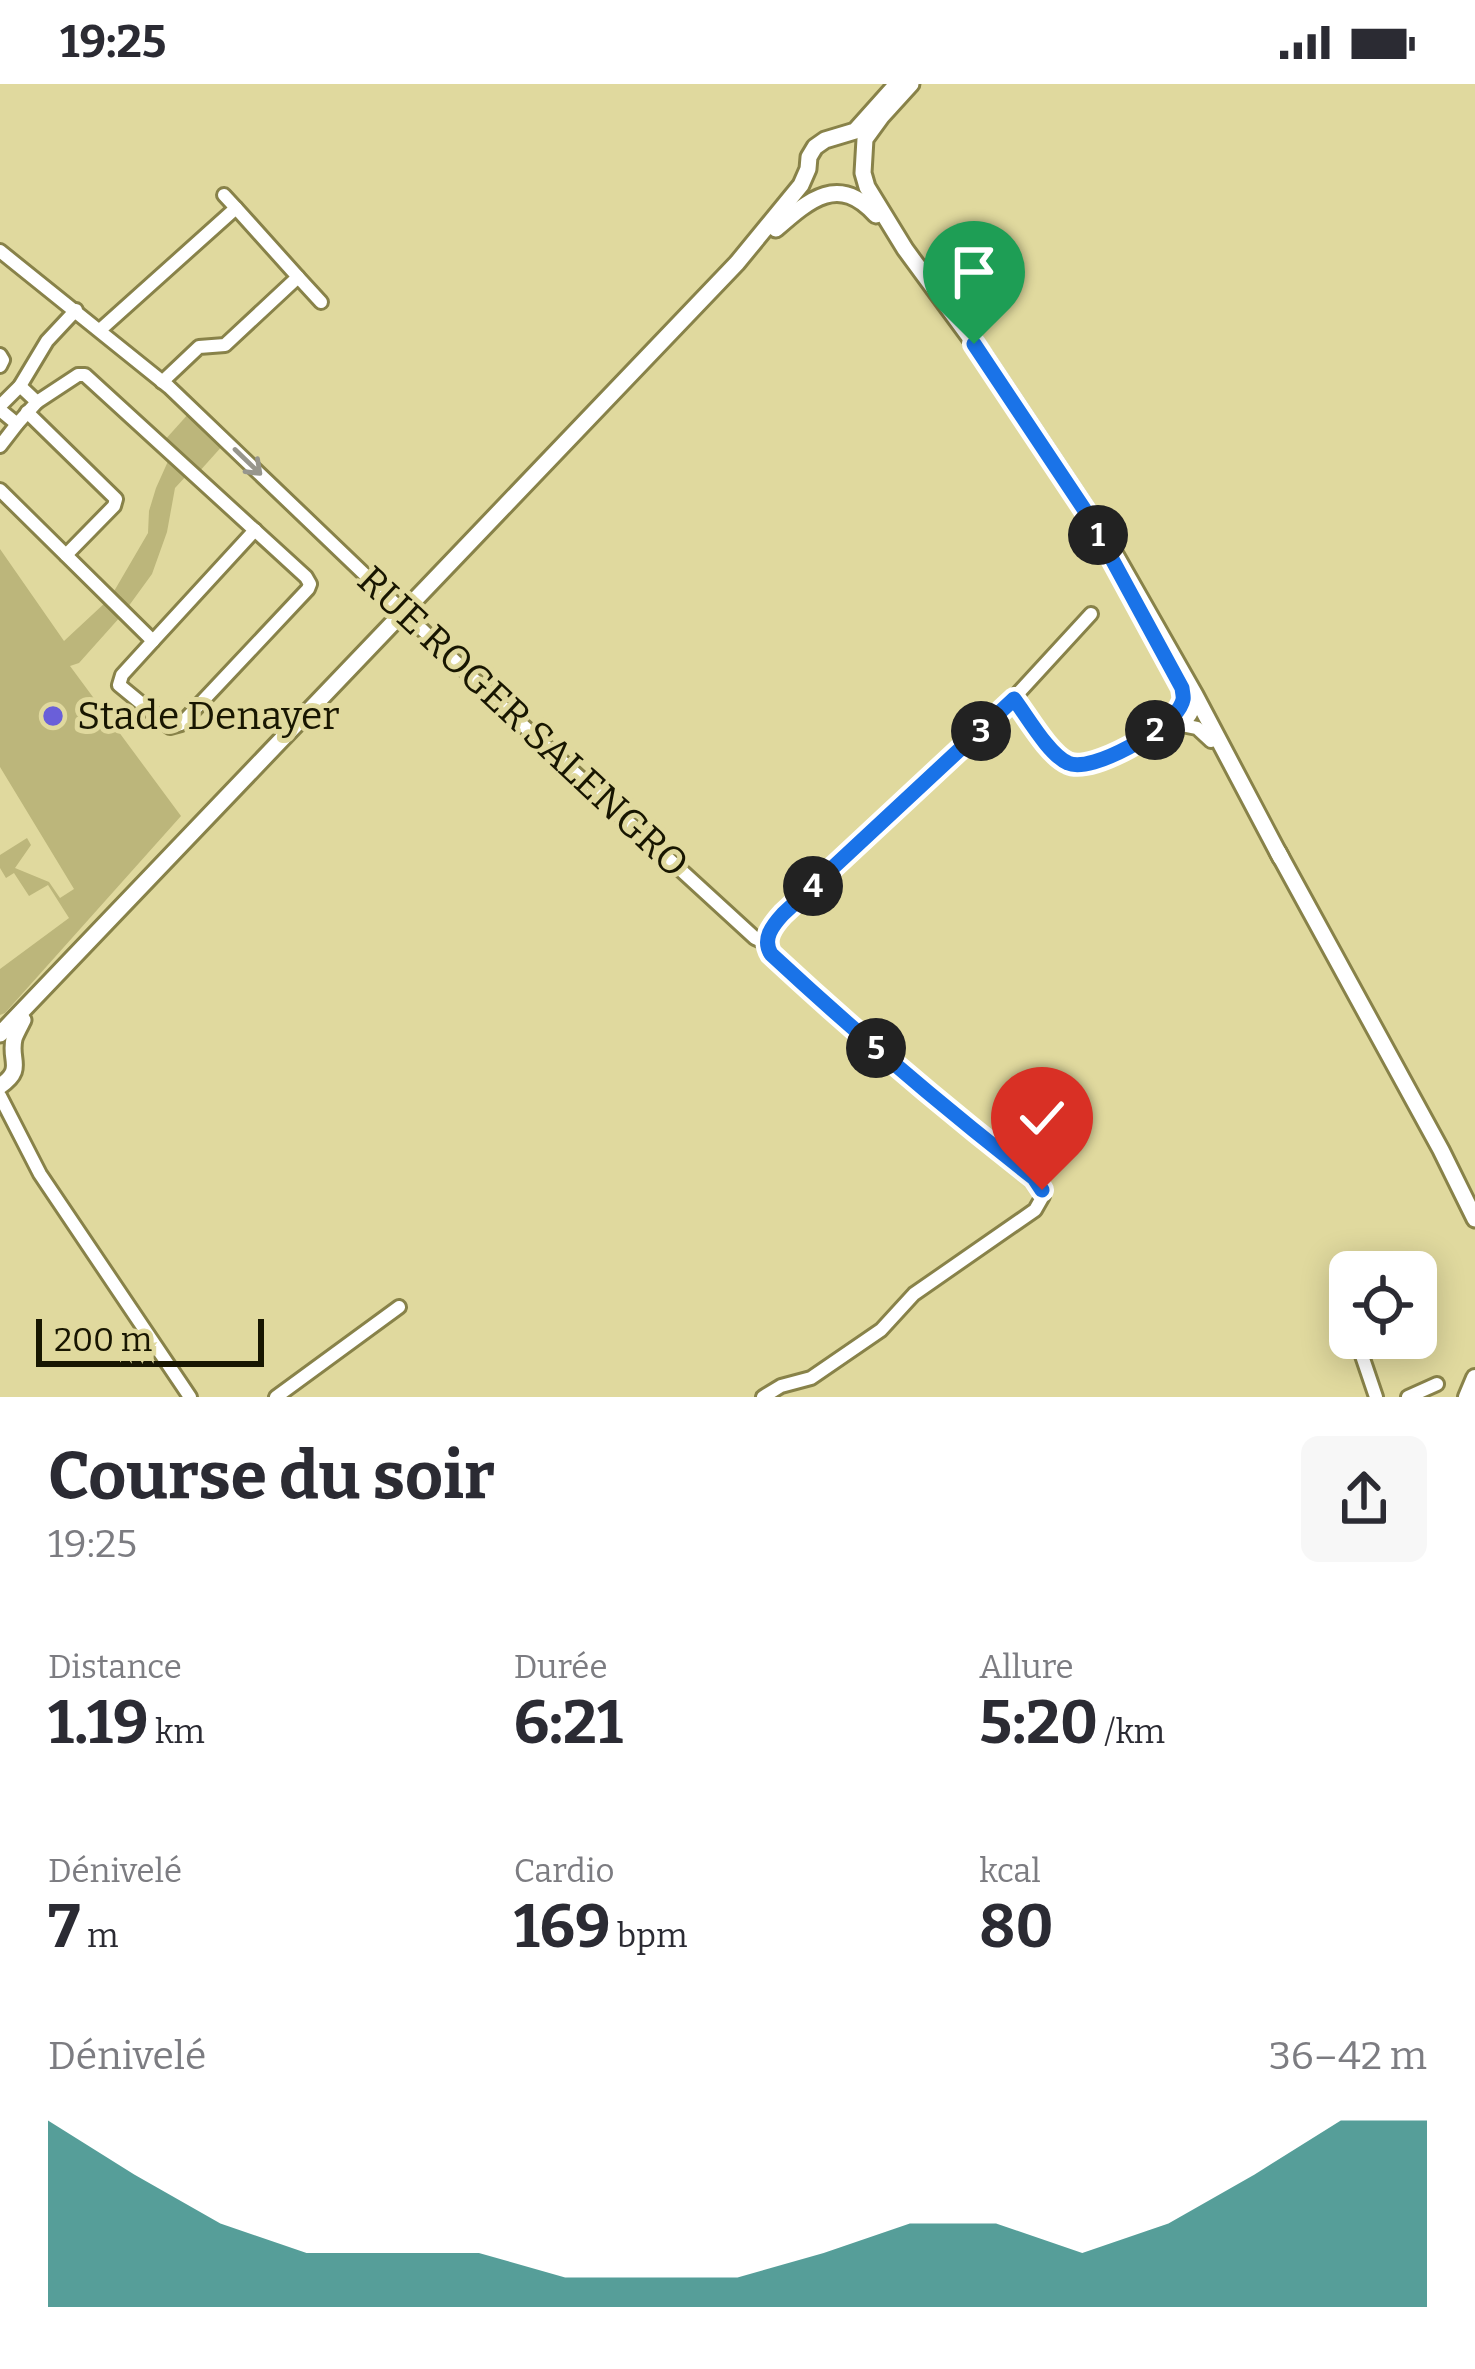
<!DOCTYPE html>
<html lang="fr">
<head>
<meta charset="utf-8">
<style>
  :root { --surface:#fff; --page:#f7f7f7; --text:#2b2b33; --muted:#7c7c81; --accent:#0f766e }
  body { margin:0; font-family:Bitter,serif; background:var(--page); color:var(--text); height:100vh; display:flex; flex-direction:column; font-size:45px; white-space:nowrap }
  * { box-sizing:border-box; margin:0 }
  p { font-size:39px; color:var(--muted) }
  .icon { flex:none; width:66px; height:66px; fill:none; stroke:currentColor; stroke-width:2; stroke-linecap:round; stroke-linejoin:round }
  .map { position:relative; height:1313px; overflow:hidden }
  .sheet { display:flex; flex-direction:column; background:var(--surface); flex:1 }
  .sheet>* { flex:none }
  .tools { position:absolute; left:1329px; top:1167px; display:grid; gap:24px }
  .tools a { display:grid; place-items:center; width:108px; height:108px; border-radius:18px; background:var(--surface); box-shadow:0 6px 30px #0003; font-size:60px }
  .scale { position:absolute; left:36px; bottom:30px; width:228px; box-sizing:border-box; padding-left:12px; border:6px solid #181601; border-top:0; font-size:33px; line-height:42px; white-space:nowrap; color:#181601; -webkit-text-stroke:9px #e0d99e; paint-order:stroke }
  .pin { position:absolute; display:grid; place-items:center; width:102px; height:102px; color:#fff; margin:-123px -51px; border-radius:50% 50% 50% 0; rotate:-45deg; box-shadow:0 0 12px #0007 }
  .pin .icon { rotate:45deg }
  .km { position:absolute; width:60px; height:60px; margin:-30px; border-radius:50%; background:#222; color:#fff; font-size:33px; line-height:60px; text-align:center }
  .round { display:grid; place-items:center; flex:none; width:126px; height:126px; border-radius:18px; background:var(--page) }
  .overview { display:flex; align-items:center; justify-content:space-between; height:204px; padding:0 48px }
  h1 { font-size:66px; font-weight:700; line-height:90px }
  .metrics { display:grid; grid-template-columns:repeat(3,1fr); gap:18px; height:204px; padding:12px 48px }
  .metrics div { display:grid; align-content:center }
  .metrics b { font-size:60px; font-weight:700 }
  .metrics small { font-size:33px; font-weight:400 }
  .metrics p { font-size:33px }
  .chart { height:336px; padding:24px 48px }
  .chart p { display:flex; justify-content:space-between }
  .chart svg { width:100%; height:216px; margin-top:12px; fill:var(--accent); opacity:.7 }
  .status { display:flex; justify-content:space-between; align-items:center; height:84px; padding:0 60px; background:var(--surface); direction:ltr }
  .status svg { height:33px; fill:currentColor }
  .map>svg:first-child { display:block }
  .green { fill:#bcb67b }
  .lines { fill:none; stroke-linecap:round; stroke-linejoin:round }
  .minor-casing { stroke:#888249; stroke-width:18 }
  .major-casing { stroke:#888249; stroke-width:21 }
  .highway-casing { stroke:#888249; stroke-width:22 }
  .minor { stroke:#fff; stroke-width:12 }
  .major { stroke:#fff; stroke-width:15 }
  .highway { stroke:#fff; stroke-width:16 }
  .oneway { stroke:#97968d }
  .route-casing { stroke:#fff; stroke-width:24 }
  .route { stroke:#1a73e8; stroke-width:15 }
  .poi-dot { fill:#6a5fd9; stroke:#e0d99e; stroke-width:4.5 }
  .labels { text-anchor:middle; dominant-baseline:central; stroke-width:10; stroke-linejoin:round; paint-order:stroke }
  .poi-label { font-size:39px; fill:#181601; stroke:#e0d99e; text-anchor:start }
  .street-label { font-size:39px; fill:#181601; stroke:#e0d99e }
</style>
</head>
<body>
<div class="status"><b>19:25</b><svg viewBox="0 0 49 12"><path d="M0 12V9h3v3zM5 12V6h3v6zM10 12V3h3v9zM15 12V0h3v12zM26 1h20v11H26zM47 4h2v5h-2z"/></svg></div>
<div class="map">
<svg width="1475" height="1313" viewBox="0 0 1475 1313">
  <rect width="100%" height="100%" fill="#e0d99e"/>
  <!-- green -->
  <g class="green">
    <polygon points="190,328 224,360 198,389 164,357"/>
    <polygon points="169,375 187,391 175,404 167,448 152,490 128,523 113,509 148,449 149,427 156,404"/>
    <polygon points="0,465 64,557 107,517 121,532 79,579 70,582 181,732 5,929 0,931 0,885 69,834 48,801 29,812 14,789 6,794 0,784 0,771 27,754 31,761 15,784 49,798 60,814 74,805 0,683"/>
  </g>
  <g class="lines">
    <!-- minor casing -->
    <g class="minor-casing">
      <g id="minor">
        <polyline points="224,111 236,124"/>
        <polyline points="0,167 169,303 504,624 755,854 766,859 773,872 919,1001 1040,1100 1043,1112 1035,1126 914,1210 881,1246 811,1294 781,1302 763,1313"/>
        <polyline points="298,193 321,218"/>
        <polyline points="100,246 236,124 298,193 225,261 199,263 162,298"/>
        <polyline points="0,271 3,276 0,282"/>
        <polyline points="0,322 20,302 47,257 76,226"/>
        <polyline points="0,326 17,340 37,318 20,302"/>
        <polyline points="27,328 116,415 114,422 66,471"/>
        <polyline points="0,362 17,340"/>
        <polyline points="0,406 153,557 122,591 119,601 170,643 181,640 308,505 310,500 306,493 85,291 78,291 37,318"/>
        <polyline points="153,557 255,446"/>
        <path d="M1014,615C1027,632 1049,671 1068,679C1092,690 1168,645 1180,623C1184,614 1183,613 1182,605"/>
        <polyline points="1182,641 1197,644 1211,657"/>
        <path d="M1153,649C1176,643 1195,640 1195,612"/>
        <polyline points="766,859 771,844 783,830 1000,629 1091,530"/>
        <polyline points="0,1012 40,1090 190,1313"/>
        <polyline points="1348,1222 1350,1232"/>
        <polyline points="1356,1254 1376,1313"/>
        <polyline points="276,1313 399,1223"/>
        <polyline points="1408,1313 1437,1300"/>
      </g>
    </g>
    <!-- major casing -->
    <g class="major-casing">
      <g id="major">
        <polyline points="911,0 881,33 865,55 863,89 867,103 905,165 985,274 1109,460 1195,611 1281,774"/>
        <path d="M776,145C810,115 839,90 876,131"/>
        <polyline points="1278,768 1441,1066 1475,1135"/>
        <polyline points="0,950 737,179 801,101 808,85 809,73 815,63 825,56 855,47 897,0"/>
        <path d="M0,1002C25,985 9,977 14,955C15,951 21,940 23,936"/>
      </g>
    </g>
    <!-- highway casing -->
    <g class="highway-casing">
      <polyline id="highway" points="1467,1313 1475,1294"/>
    </g>
    <!-- minor -->
    <use href="#minor" class="minor"/>
    <!-- major -->
    <use href="#major" class="major"/>
    <!-- highway -->
    <use href="#highway" class="highway"/>
  </g>
  <!-- one-way arrows -->
  <defs><path id="oneway-shaft" d="M-6 0H5M1.5-3L5.5 0L1.5 3" fill="none" stroke-width="1.6" stroke-linecap="round" stroke-linejoin="round" transform="scale(3)"/></defs>
  <use class="oneway" href="#oneway-shaft" transform="translate(248 378) rotate(44)"/>
  <g class="lines">
    <!-- route casing -->
    <g class="route-casing">
      <path id="route" d="M974,260L1088,431L1182,604C1183,613 1185,614 1180,623C1168,645 1092,690 1068,679C1049,671 1027,632 1014,615L783,830C772,842 762,855 771,870C855,948 943,1023 1034,1094L1042,1106"/>
    </g>
    <!-- route -->
    <use href="#route" class="route"/>
  </g>
  <!-- markers -->
  <circle class="poi-dot" cx="53" cy="632" r="12"/>
  <g class="labels">
    <!-- poi labels -->
    <g class="poi-label">
      <text x="77" y="632">Stade Denayer</text>
    </g>
    <!-- street labels -->
    <g class="street-label">
      <text transform="translate(523 638) rotate(43)">RUE ROGER SALENGRO</text>
    </g>
  </g>
</svg>
<div class="tools">
<a><svg class="icon" aria-label="locate" viewBox="0 0 24 24"><circle cx="12" cy="12" r="6"/><path d="M12 2v4M12 18v4M2 12h4M18 12h4"/></svg></a>
</div>
<div class="scale">200 m</div>
<div class="pin" style="left:974px;top:260px;background:#1e9e55"><svg class="icon" aria-label="arrive" viewBox="0 0 24 24"><path d="M6 21V4h12l-3 4 3 4H6"/></svg></div>
<div class="pin" style="left:1042px;top:1106px;background:#d93025"><svg class="icon" aria-label="check" viewBox="0 0 24 24"><path d="M5 12l5 5 9-10"/></svg></div>
<b class="km" style="left:1098px;top:451px">1</b>
<b class="km" style="left:1155px;top:646px">2</b>
<b class="km" style="left:981px;top:647px">3</b>
<b class="km" style="left:813px;top:802px">4</b>
<b class="km" style="left:876px;top:964px">5</b>
</div>
<section class="sheet">
<div class="overview"><div><h1>Course du soir</h1><p>19:25</p></div><a class="round"><svg class="icon" aria-label="share" viewBox="0 0 24 24"><path d="M12 15V3M7 8l5-5 5 5M5 13v7h14v-7"/></svg></a></div>
<div class="metrics">
<div><p>Distance</p><b>1.19<small> km</small></b></div>
<div><p>Durée</p><b>6:21</b></div>
<div><p>Allure</p><b>5:20<small> /km</small></b></div>
</div>
<div class="metrics">
<div><p>Dénivelé</p><b>7<small> m</small></b></div>
<div><p>Cardio</p><b>169<small> bpm</small></b></div>
<div><p>kcal</p><b>80</b></div>
</div>
<div class="chart"><p><span>Dénivelé</span>36–42 m</p>
<svg viewBox="0 0 160 44" preserveAspectRatio="none"><path d="M0 44V6L10 17L20 27L30 33L40 33L50 33L60 38L70 38L80 38L90 33L100 27L110 27L120 33L130 27L140 17L150 6L160 6V44z"/></svg>
</div>
</section>
</body>
</html>
